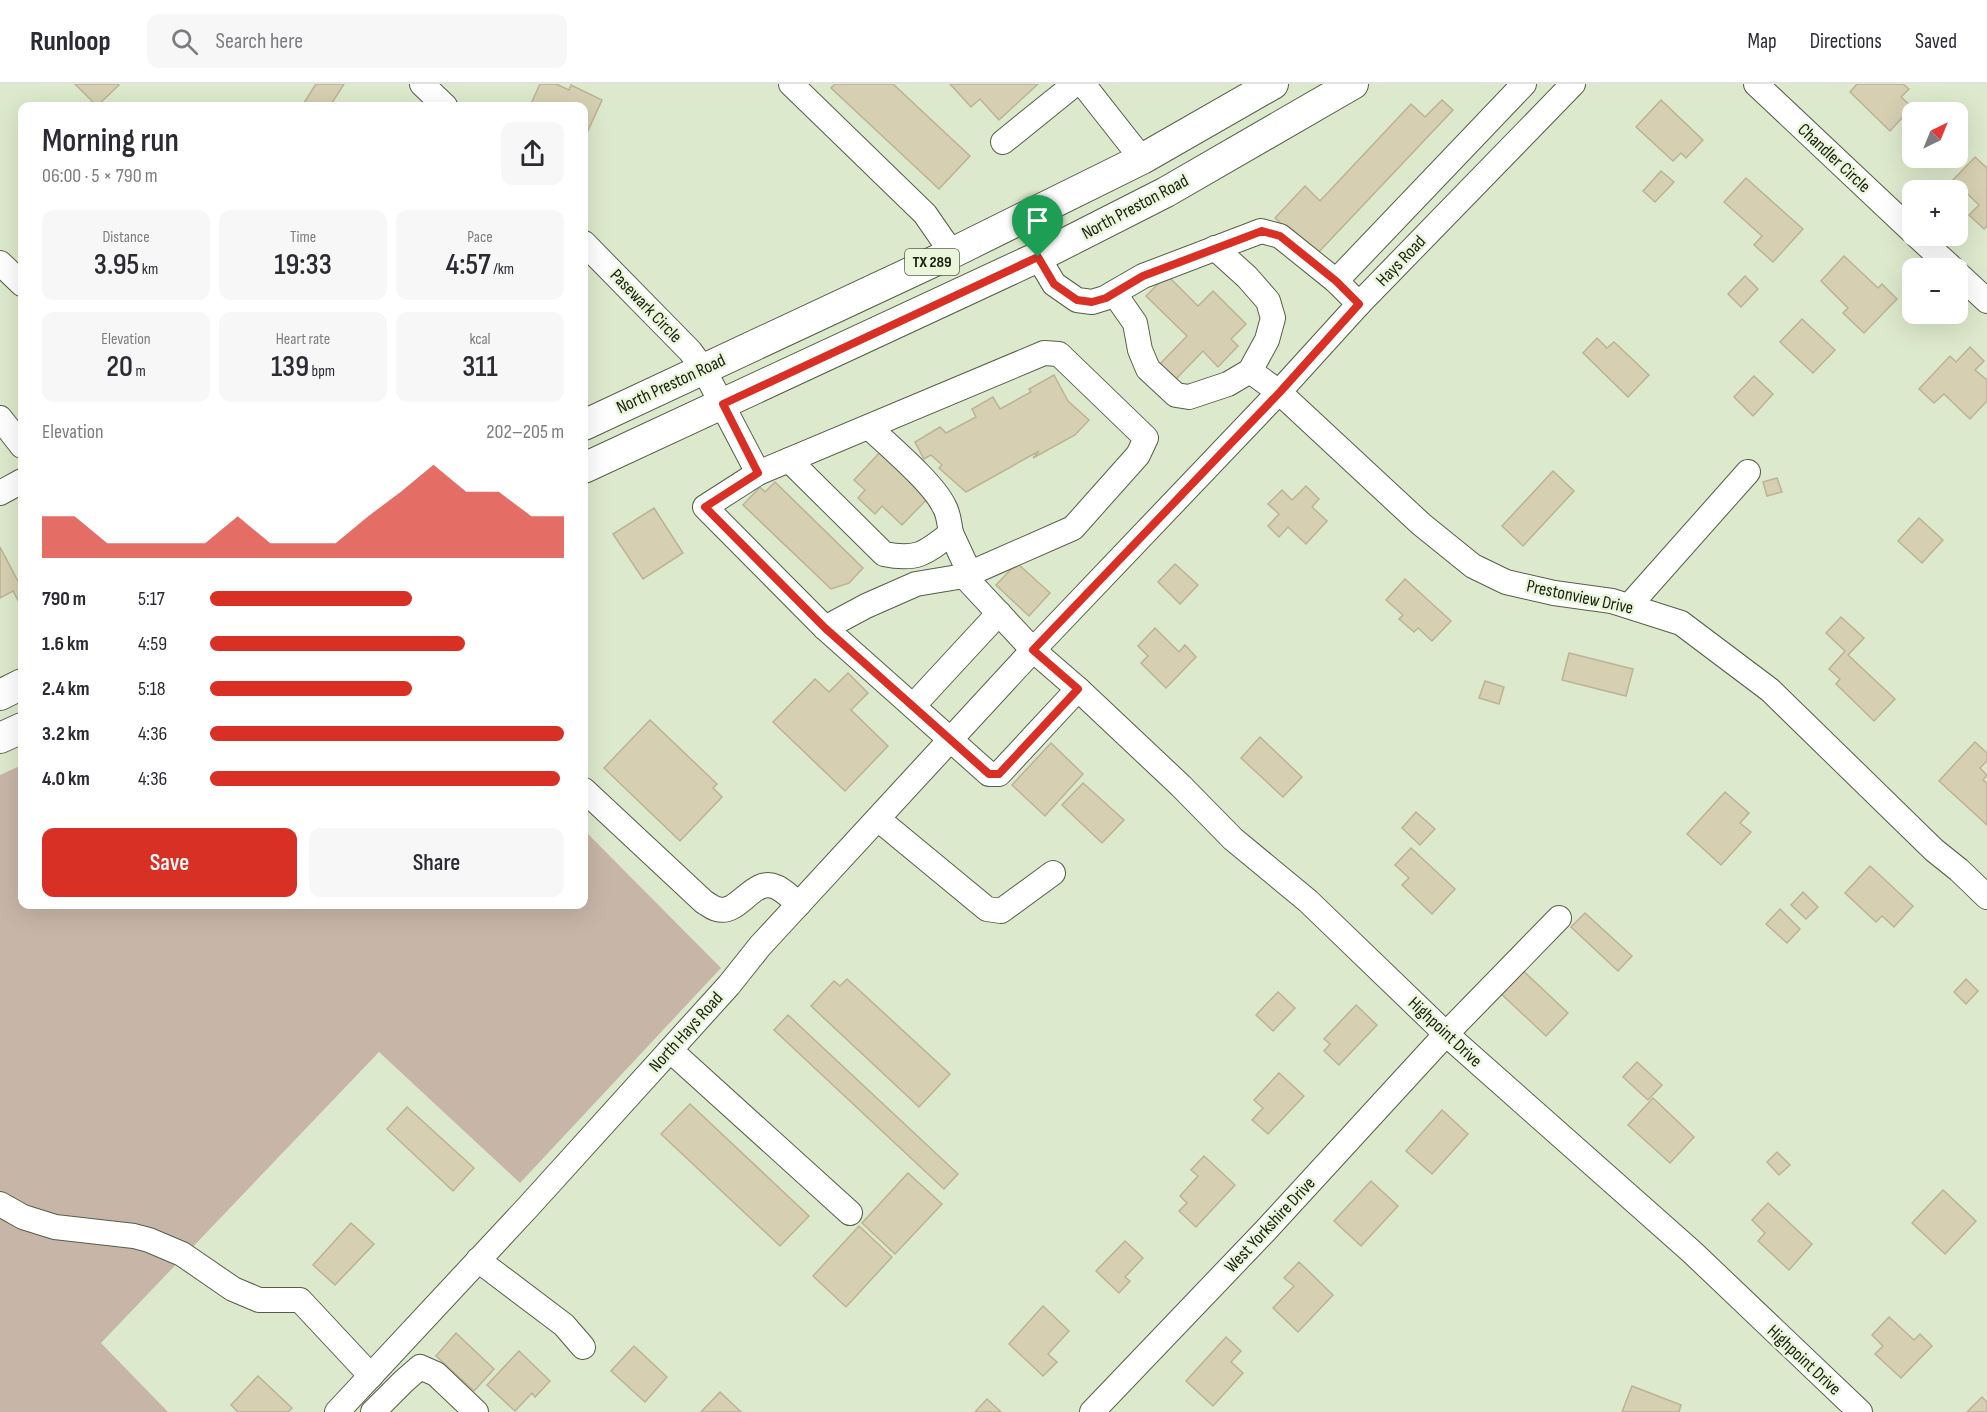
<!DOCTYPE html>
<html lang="en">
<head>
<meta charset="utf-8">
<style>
  :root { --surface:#fff; --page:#f7f7f7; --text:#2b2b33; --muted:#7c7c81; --line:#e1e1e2; --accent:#d93025 }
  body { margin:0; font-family:"Sofia Sans Condensed",sans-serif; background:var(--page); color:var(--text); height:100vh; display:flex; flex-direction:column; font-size:22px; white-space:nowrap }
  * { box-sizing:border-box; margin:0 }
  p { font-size:20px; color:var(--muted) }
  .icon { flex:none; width:33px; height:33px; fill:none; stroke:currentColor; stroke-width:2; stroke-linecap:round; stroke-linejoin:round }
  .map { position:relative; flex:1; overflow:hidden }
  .details { position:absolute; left:18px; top:18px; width:570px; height:807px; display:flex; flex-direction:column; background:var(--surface); border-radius:12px; box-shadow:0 6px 24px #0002 }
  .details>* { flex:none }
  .needle { width:39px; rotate:43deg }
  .buttons { position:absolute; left:1902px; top:18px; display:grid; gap:12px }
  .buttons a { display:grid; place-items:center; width:66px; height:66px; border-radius:12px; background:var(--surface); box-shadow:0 6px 24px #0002; font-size:30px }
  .pin { position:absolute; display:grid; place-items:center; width:51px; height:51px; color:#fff; margin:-62px -26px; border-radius:50% 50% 50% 0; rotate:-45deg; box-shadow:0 0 6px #0007 }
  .pin .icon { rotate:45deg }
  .round { display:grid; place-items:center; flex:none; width:63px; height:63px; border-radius:12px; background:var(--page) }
  .head { display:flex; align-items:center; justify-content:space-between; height:102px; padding:0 24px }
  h1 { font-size:33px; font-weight:600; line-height:45px }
  .stats { display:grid; grid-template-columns:repeat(3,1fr); gap:9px; height:102px; padding:6px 24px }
  .stats div { display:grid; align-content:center; border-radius:12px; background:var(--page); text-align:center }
  .stats b { font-size:30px; font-weight:600 }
  .stats small { font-size:16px; font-weight:400 }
  .stats p { font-size:16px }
  .chart { height:168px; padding:12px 24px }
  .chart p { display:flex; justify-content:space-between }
  .chart svg { width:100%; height:108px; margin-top:6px; fill:var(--accent); opacity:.7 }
  .button { display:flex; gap:12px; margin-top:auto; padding:12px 24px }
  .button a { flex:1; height:69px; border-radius:12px; background:var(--accent); color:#fff; font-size:24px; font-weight:600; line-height:69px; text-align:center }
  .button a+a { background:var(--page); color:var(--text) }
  ul { padding:0 24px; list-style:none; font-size:20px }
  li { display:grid; grid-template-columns:96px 72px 1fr; align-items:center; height:45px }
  li i { height:15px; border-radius:8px; background:var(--accent) }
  header { display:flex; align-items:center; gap:36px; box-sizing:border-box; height:84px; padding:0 30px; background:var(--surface); border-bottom:2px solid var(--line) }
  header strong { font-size:28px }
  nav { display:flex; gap:33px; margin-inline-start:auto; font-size:21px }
  .search { width:420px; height:54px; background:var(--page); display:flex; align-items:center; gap:15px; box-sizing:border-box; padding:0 21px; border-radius:12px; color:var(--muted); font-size:22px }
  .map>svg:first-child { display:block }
  .green { fill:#c7b6a8 }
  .building { fill:#d6cfb1; stroke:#bab396; stroke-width:1.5 }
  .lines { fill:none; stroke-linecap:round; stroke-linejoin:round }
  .minor-casing { stroke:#555f46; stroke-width:26 }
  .major-casing { stroke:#555f46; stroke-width:32 }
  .minor { stroke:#fff; stroke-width:24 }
  .major { stroke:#fff; stroke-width:30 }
  .route-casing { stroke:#fff; stroke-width:12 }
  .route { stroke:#d93025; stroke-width:8 }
  .labels { text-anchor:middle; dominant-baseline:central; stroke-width:5; stroke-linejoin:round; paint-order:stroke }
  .shield { fill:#eaf6d9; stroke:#585f4f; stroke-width:1.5 }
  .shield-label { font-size:16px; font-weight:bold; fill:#1a1e14 }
  .street-label { font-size:18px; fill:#1a1e14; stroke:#eaf6d9 }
</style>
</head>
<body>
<header>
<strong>Runloop</strong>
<div class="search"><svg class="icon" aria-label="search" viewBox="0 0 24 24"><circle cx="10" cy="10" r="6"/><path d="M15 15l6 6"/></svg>Search here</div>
<nav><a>Map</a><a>Directions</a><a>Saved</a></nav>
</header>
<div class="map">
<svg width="1987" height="1328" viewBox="0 0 1987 1328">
  <rect width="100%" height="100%" fill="#dde9cc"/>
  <!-- green -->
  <polygon class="green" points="22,681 22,820 584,820 584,746 721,884 520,1099 379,968 101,1259 168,1328 0,1328 0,691"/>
  <!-- building -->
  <g class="building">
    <polygon points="75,0 118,0 119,1 97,22"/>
    <polygon points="316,0 344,0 330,22 302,22"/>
    <polygon points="540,0 556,0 569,6 571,1 602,16 585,53 584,22 530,22"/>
    <polygon points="835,0 893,0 970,72 939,105 831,4"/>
    <polygon points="950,0 1038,0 999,36 980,15 971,23"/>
    <polygon points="1857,0 1903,0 1909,5 1901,13 1912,23 1890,47 1850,8"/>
    <polygon points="1442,16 1453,26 1315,172 1275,134 1305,102 1320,117 1411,20 1425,33"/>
    <polygon points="1661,16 1703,56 1686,74 1681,69 1673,77 1636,43"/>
    <polygon points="1975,73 1987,84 1987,142 1984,145 1969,131 1979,121 1953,96"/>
    <polygon points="1661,87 1674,98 1655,118 1643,107"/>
    <polygon points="1746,94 1803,145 1773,178 1754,161 1762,152 1724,118"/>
    <polygon points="1844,172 1878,204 1882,200 1897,215 1864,249 1843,229 1848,224 1821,197"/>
    <polygon points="1167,191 1198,222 1213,207 1246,240 1231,255 1238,262 1218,283 1203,267 1176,295 1160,280 1187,252 1146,212"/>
    <polygon points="1745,192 1758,205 1741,223 1728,210"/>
    <polygon points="1802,235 1835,266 1813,289 1780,258"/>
    <polygon points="1597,254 1607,264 1614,258 1649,291 1628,313 1583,269"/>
    <polygon points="1970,263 1984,277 1975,286 1987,296 1987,317 1970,335 1944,310 1934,319 1919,305 1950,272 1956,278"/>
    <polygon points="1054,291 1068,317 1089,336 1075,351 1033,374 1039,367 966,408 939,384 942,381 931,371 924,375 915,358 940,343 946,349 976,333 972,325 993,313 1000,325 1031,308 1029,305"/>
    <polygon points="1754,292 1773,310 1753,332 1734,313"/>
    <polygon points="883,365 931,411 902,441 882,422 875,430 858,414 865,406 854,396"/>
    <polygon points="1553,387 1574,407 1523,462 1502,442"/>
    <polygon points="1777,394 1782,408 1767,412 1763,398"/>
    <polygon points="775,398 863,484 849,499 831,505 743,421 760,403 765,408"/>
    <polygon points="1306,402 1319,415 1312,423 1327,437 1306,460 1288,443 1279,453 1268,442 1279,430 1268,420 1282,406 1292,416"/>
    <polygon points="654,424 683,469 643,495 613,450"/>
    <polygon points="1919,434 1943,456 1922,479 1898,457"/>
    <polygon points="0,463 19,499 22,498 22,519 20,520 13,507 0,514"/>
    <polygon points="1017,479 1050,509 1029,532 996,501"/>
    <polygon points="1175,480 1198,501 1180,520 1158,498"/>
    <polygon points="1405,495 1451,537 1432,557 1418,544 1414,548 1399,535 1403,531 1386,516"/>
    <polygon points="1841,533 1864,554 1848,571 1895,615 1874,637 1836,600 1840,595 1829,585 1845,567 1826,549"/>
    <polygon points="1155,544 1179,568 1185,561 1196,573 1166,604 1141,579 1148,572 1138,562"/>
    <polygon points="1569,569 1633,585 1626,612 1562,596"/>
    <polygon points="848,589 868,609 851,626 888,662 845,707 773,638 815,595 829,608"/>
    <polygon points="1485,597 1504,603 1499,620 1479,614"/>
    <polygon points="650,636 717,700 713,704 722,713 680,757 604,684"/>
    <polygon points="1260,653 1302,693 1283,713 1241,674"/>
    <polygon points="1975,658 1987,669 1987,677 1980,684 1987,691 1983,696 1987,699 1987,741 1939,697"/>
    <polygon points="1051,659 1083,690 1045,732 1012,701"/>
    <polygon points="1083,699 1124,736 1102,759 1062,721"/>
    <polygon points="1725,708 1749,729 1740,739 1751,748 1721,781 1687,750"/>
    <polygon points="1416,728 1435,745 1420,761 1402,744"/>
    <polygon points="1411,764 1455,805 1432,830 1402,801 1409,794 1395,781"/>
    <polygon points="1870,782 1913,822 1894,843 1882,832 1876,838 1845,809"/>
    <polygon points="1803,808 1818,823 1806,835 1791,821"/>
    <polygon points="1780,825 1800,845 1787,859 1766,840"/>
    <polygon points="1585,829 1632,872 1618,887 1571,843"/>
    <polygon points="1518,882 1568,929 1546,952 1496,905"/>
    <polygon points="847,895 950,990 919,1023 811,922 834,897 840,902"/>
    <polygon points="1966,895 1978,907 1966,920 1954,908"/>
    <polygon points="1278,908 1295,924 1273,947 1256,931"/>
    <polygon points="1356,921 1377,941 1339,981 1324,967 1330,960 1324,955"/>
    <polygon points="788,931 958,1090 944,1105 774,946"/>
    <polygon points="1637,978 1662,1001 1648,1016 1623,993"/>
    <polygon points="1279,989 1304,1012 1268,1050 1252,1036 1263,1024 1254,1016"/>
    <polygon points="1653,1014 1694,1053 1670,1079 1628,1041"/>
    <polygon points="690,1020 809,1132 780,1162 661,1050"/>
    <polygon points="407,1023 474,1084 453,1107 387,1045"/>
    <polygon points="1442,1026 1468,1050 1432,1090 1406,1067"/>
    <polygon points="1777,1068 1790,1081 1779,1091 1767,1078"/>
    <polygon points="1204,1072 1235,1101 1196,1143 1179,1127 1187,1119 1180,1112 1198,1092 1191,1086"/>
    <polygon points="908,1089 942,1120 895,1170 862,1139"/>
    <polygon points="1371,1097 1398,1122 1361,1162 1334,1137"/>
    <polygon points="1943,1106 1976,1137 1945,1170 1912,1139"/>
    <polygon points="1768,1119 1812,1160 1789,1186 1758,1157 1765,1149 1752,1136"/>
    <polygon points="351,1139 374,1160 335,1201 313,1181"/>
    <polygon points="859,1142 892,1173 846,1223 813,1192"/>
    <polygon points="1125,1157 1143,1174 1125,1193 1130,1197 1119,1209 1096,1187"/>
    <polygon points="1299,1178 1333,1211 1298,1248 1273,1224 1294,1202 1284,1194"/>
    <polygon points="1043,1222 1069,1247 1048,1270 1057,1278 1043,1292 1009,1260"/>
    <polygon points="1889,1233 1914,1256 1920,1250 1932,1262 1901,1294 1875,1270 1883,1262 1872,1251"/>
    <polygon points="456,1249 494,1285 474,1307 436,1272"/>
    <polygon points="1226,1253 1241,1267 1231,1278 1243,1289 1213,1322 1186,1297"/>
    <polygon points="634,1262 667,1293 645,1318 611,1287"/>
    <polygon points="519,1267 550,1297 535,1313 532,1309 515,1327 487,1301"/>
    <polygon points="258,1292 292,1324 288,1328 238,1328 231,1321"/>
    <polygon points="1632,1302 1681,1321 1679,1328 1622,1328"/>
    <polygon points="720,1308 741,1328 701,1328"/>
    <polygon points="1982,1313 1987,1318 1987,1328 1967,1328"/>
    <polygon points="987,1315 1001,1328 975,1328"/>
  </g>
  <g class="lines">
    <!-- minor casing -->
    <g class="minor-casing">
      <g id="minor">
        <polyline points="422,0 445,22"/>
        <polyline points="791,0 925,130 952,169"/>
        <polyline points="1083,0 1142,75"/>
        <polyline points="1756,0 1912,147"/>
        <polyline points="1003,58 1075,0"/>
        <polyline points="1917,152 1952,184"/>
        <polyline points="584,159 690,267 704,286 758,389 1044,269 1059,270 1146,354 1138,371 1073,444 964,492 1033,566 1078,605 1181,702 1233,755 1308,817 1446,950 1692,1168 1860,1328"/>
        <polyline points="1038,173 1054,200 1077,216 1092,218 1105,214 1143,192 1261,147 1280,152 1336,197 1359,220"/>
        <polyline points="0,179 22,200"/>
        <polyline points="1958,190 1987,217"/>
        <polyline points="1336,197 1524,0"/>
        <polyline points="1114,209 1135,239 1140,266 1148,285 1176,311 1189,313 1228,300 1250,287 1267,256 1273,234 1268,217 1247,193 1215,164"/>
        <polyline points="1250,287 1279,308 1421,440 1473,482 1506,498 1554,509 1612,517 1681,539 1770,606 1934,766 1959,786 1987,813"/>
        <polyline points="0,334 22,362"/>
        <path d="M869,343C889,362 933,399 944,422C949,430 949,439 951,449"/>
        <path d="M789,376L884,470C917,477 926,469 951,449L970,490"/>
        <polyline points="758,389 705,423 825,544 866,522 916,500 964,492"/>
        <polyline points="0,409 22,397"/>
        <polyline points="1629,522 1748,388"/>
        <polyline points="825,544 989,690 999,690 1078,605"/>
        <polyline points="913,622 999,529"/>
        <path d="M584,706L704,818C708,820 712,824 717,825C739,832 753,792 776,803C784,806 792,815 799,820"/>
        <polyline points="878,735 987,825 1001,827 1053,789"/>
        <polyline points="670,966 850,1129"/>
        <polyline points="0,1120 23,1133 55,1143 134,1152 149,1156 182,1170 233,1205 259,1216 300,1216 371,1292"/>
        <polyline points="478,1176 564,1241 583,1263"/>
        <polyline points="337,1328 528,1123 729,901 760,862 1033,566 1279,308 1359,220 1573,0"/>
        <polyline points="373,1328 404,1297 420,1283 436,1290 476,1328"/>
        <polyline points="1092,1328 1266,1146 1446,950 1559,834"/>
      </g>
    </g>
    <!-- major casing -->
    <g class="major-casing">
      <g id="major">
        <polyline points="584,341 952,169 1142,75 1273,0"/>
        <polyline points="584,384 1038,173 1166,108 1353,0"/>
        <polyline points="0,611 22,600"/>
        <polyline points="0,654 22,644"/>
      </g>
    </g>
    <!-- minor -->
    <use href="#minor" class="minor"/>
    <!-- major -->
    <use href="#major" class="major"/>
  </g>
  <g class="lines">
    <!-- route casing -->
    <g class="route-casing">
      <polygon id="route" points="1262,147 1280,152 1336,197 1359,220 1280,308 1033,566 1078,605 999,690 989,690 825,544 705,423 758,389 723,320 1038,173 1054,200 1077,216 1092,218 1106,214 1143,192"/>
    </g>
    <!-- route -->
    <use href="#route" class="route"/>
  </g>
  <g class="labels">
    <!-- shield labels -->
    <rect class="shield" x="905" y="165" width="54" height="26" rx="4.5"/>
    <g class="shield-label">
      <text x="932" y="178">TX 289</text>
    </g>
    <!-- street labels -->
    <g class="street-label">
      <text transform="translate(1834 74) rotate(43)">Chandler Circle</text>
      <text transform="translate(1135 123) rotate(-28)">North Preston Road</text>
      <text transform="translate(1401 177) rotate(-46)">Hays Road</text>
      <text transform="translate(646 222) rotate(46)">Pasewark Circle</text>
      <text transform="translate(671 300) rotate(-25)">North Preston Road</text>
      <text transform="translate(1580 513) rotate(12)">Prestonview Drive</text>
      <text transform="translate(686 948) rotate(-48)">North Hays Road</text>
      <text transform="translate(1445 948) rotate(43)">Highpoint Drive</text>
      <text transform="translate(1270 1141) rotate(-47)">West Yorkshire Drive</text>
      <text transform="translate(1804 1276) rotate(43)">Highpoint Drive</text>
    </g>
  </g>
</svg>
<div class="buttons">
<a><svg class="needle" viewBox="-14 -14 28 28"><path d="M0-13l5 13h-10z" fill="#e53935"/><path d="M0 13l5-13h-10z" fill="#7c7c81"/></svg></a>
<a>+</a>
<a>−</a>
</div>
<div class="pin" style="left:1038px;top:173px;background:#1e9e55"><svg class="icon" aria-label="arrive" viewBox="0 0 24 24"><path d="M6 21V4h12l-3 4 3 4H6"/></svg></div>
<section class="details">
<div class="head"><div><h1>Morning run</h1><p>06:00 · 5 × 790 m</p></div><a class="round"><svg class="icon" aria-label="share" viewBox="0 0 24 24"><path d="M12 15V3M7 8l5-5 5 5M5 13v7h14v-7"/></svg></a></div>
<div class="stats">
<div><p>Distance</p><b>3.95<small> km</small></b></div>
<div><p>Time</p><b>19:33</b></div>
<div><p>Pace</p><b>4:57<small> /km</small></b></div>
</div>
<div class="stats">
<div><p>Elevation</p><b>20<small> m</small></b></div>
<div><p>Heart rate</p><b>139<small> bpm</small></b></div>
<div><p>kcal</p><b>311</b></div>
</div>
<div class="chart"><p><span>Elevation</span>202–205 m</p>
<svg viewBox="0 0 160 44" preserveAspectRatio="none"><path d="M0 44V27L10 27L20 38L30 38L40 38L50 38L60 27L70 38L80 38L90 38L100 27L110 17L120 6L130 17L140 17L150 27L160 27V44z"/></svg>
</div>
<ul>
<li><b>790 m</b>5:17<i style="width:57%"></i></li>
<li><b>1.6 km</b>4:59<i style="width:72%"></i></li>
<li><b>2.4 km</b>5:18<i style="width:57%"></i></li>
<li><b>3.2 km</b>4:36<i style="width:100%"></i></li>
<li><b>4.0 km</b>4:36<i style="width:99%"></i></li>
</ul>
<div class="button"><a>Save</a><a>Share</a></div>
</section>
</div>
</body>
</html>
